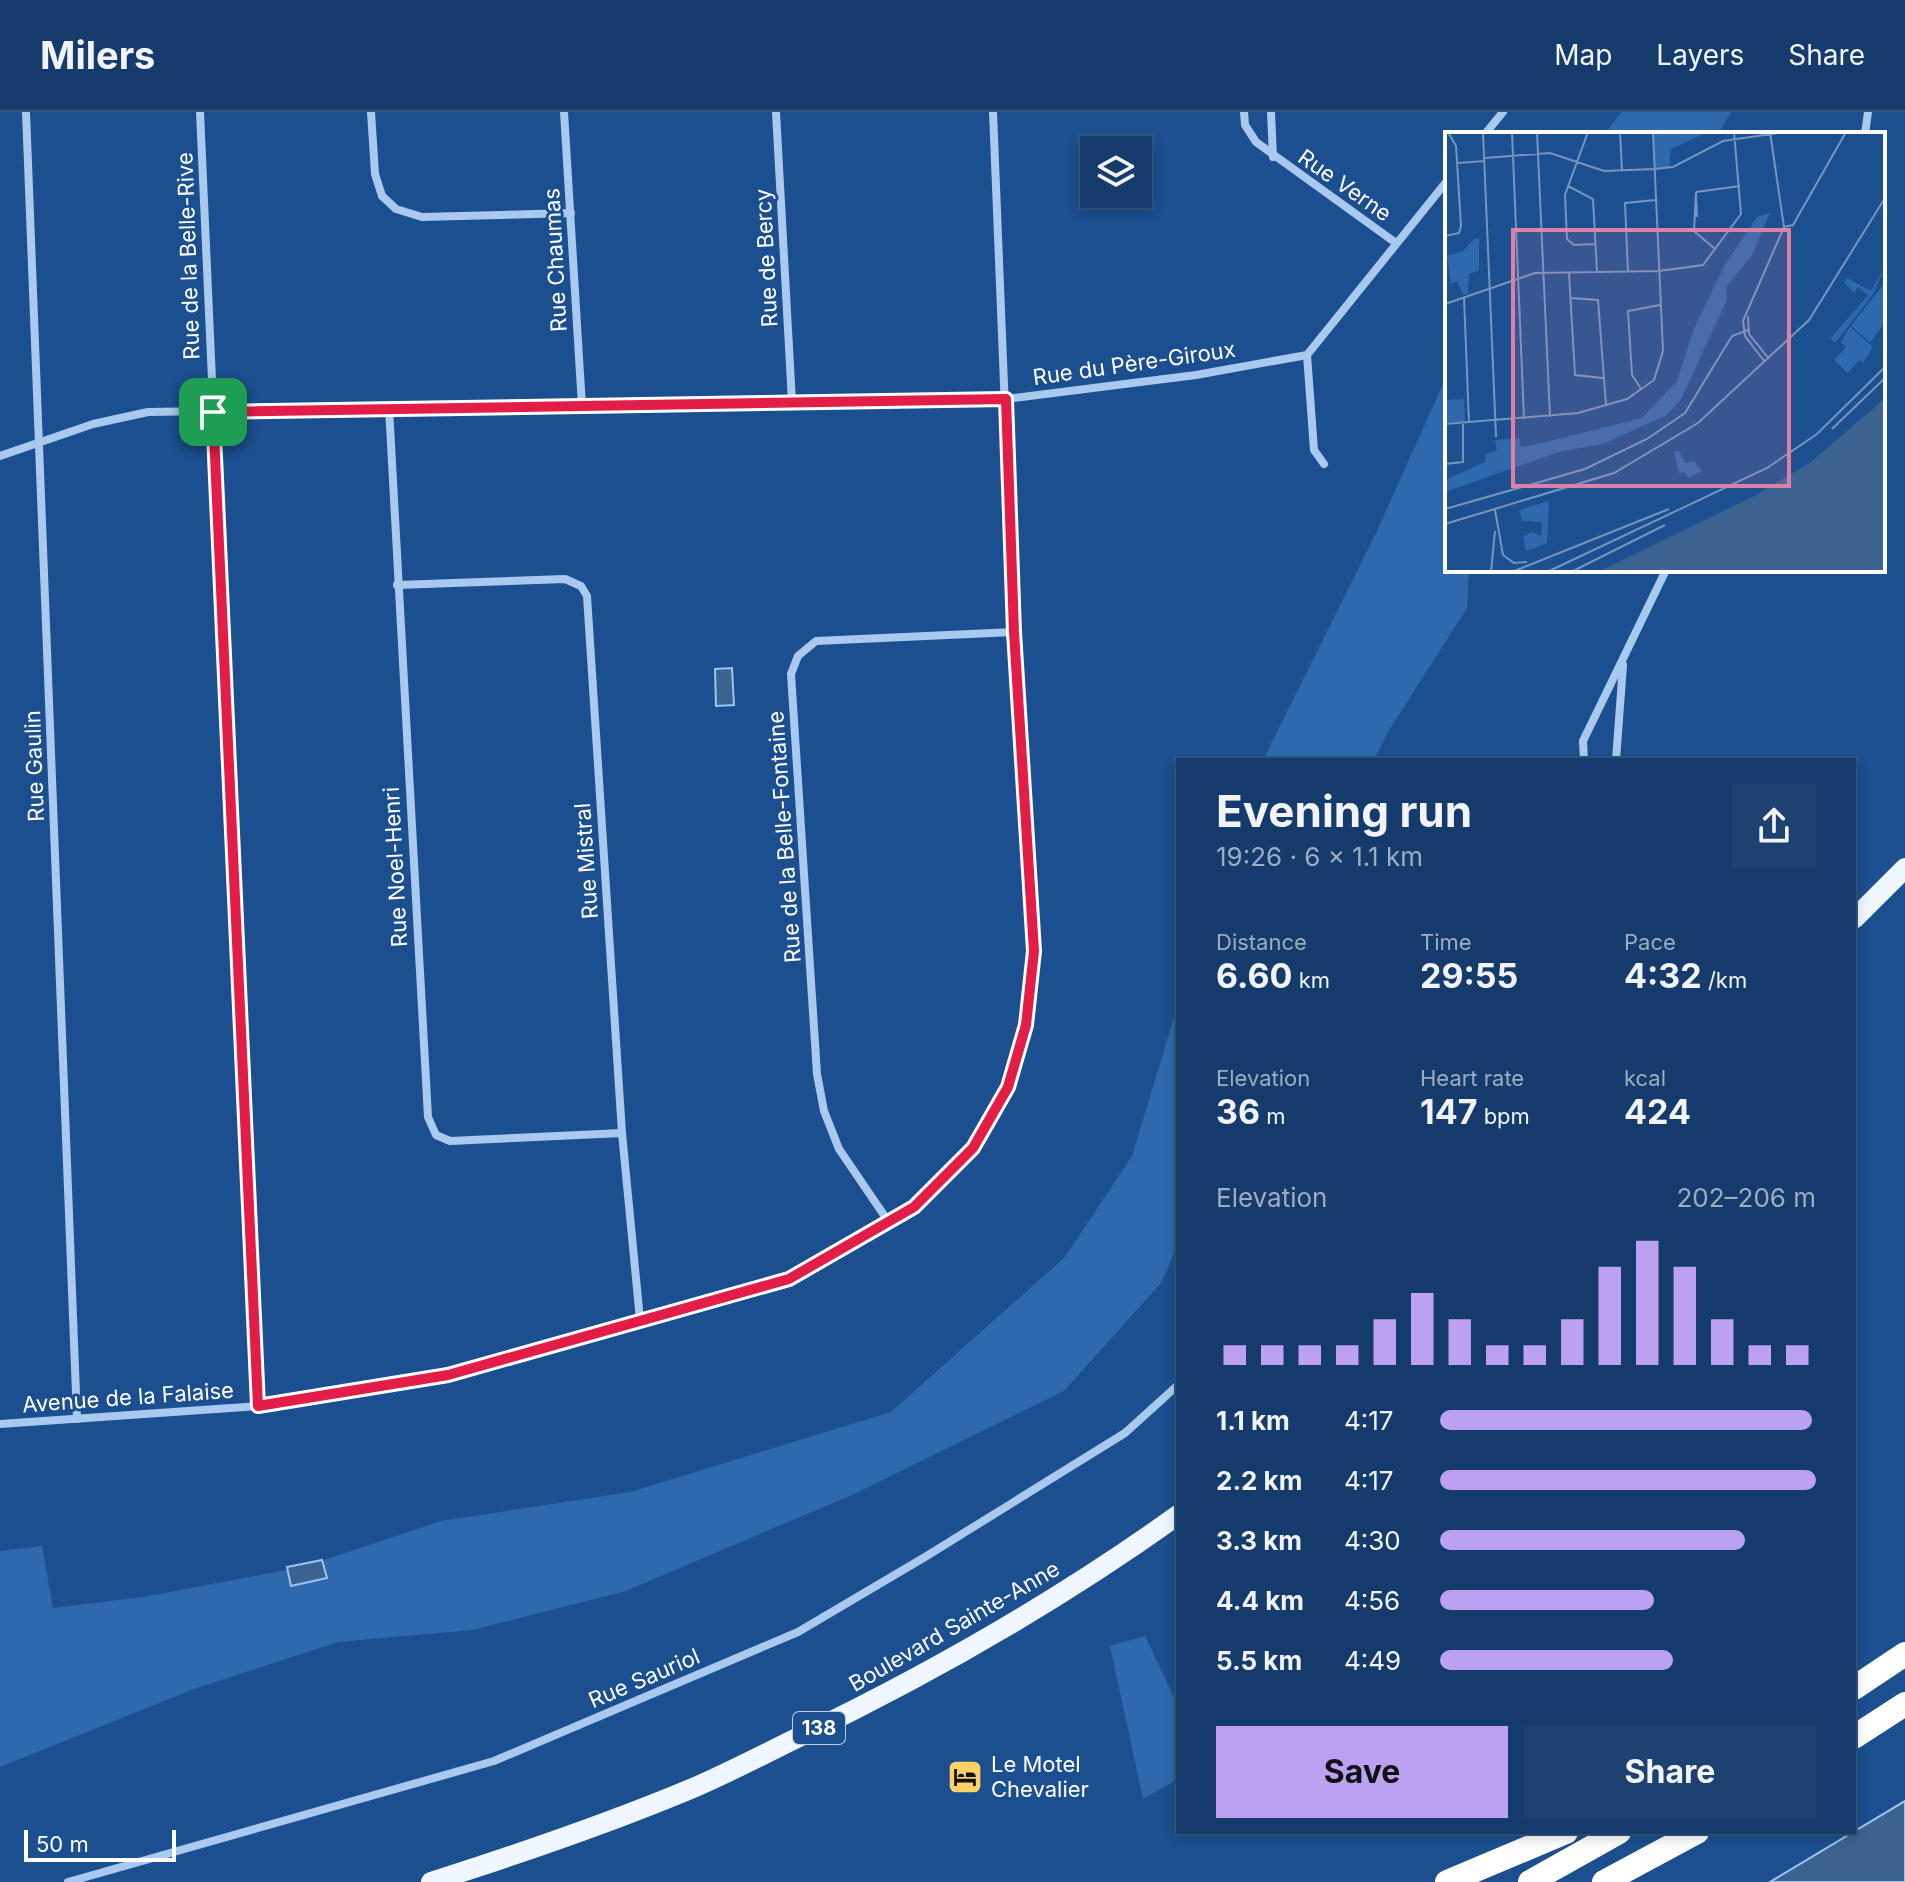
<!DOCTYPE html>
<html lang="en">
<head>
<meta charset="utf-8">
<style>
  :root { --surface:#143b6b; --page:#1d4271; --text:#f1f3f6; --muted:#9dadc1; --line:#33557e; --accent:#bca0f2 }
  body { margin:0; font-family:Inter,sans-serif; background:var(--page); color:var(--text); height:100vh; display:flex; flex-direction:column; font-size:30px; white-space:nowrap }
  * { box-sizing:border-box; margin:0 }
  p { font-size:26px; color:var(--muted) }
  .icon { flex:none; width:44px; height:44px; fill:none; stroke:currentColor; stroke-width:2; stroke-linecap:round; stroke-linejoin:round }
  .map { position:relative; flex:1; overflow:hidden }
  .drawer { position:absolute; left:1176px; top:646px; width:680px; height:1076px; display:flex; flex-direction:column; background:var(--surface); border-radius:0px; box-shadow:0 4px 12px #0003,0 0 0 2px var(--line) }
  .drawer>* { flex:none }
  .fabs { position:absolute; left:1080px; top:24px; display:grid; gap:16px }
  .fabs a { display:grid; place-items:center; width:72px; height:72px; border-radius:0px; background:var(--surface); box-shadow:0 4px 12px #0003,0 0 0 2px var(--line); font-size:40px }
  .scale { position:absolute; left:24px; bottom:20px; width:152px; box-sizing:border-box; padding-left:8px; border:4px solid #fff; border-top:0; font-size:22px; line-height:28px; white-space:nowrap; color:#fff; -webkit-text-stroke:6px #1b4f8f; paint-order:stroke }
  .pin { position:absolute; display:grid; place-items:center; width:68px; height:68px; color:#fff; margin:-34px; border-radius:16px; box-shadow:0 4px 12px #0006 }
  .round { display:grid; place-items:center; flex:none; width:84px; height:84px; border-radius:0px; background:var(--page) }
  .head { display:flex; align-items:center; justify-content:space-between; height:136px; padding:0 40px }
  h1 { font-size:44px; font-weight:700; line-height:60px }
  .figures { display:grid; grid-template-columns:repeat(3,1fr); gap:12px; height:136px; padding:8px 40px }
  .figures div { display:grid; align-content:center }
  .figures b { font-size:34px; font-weight:700 }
  .figures small { font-size:22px; font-weight:400 }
  .figures p { font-size:22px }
  .chart { height:224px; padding:16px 40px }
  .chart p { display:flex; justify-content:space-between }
  .chart svg { width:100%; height:144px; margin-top:8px; stroke:var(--accent); stroke-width:6 }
  .action { display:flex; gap:16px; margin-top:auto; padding:16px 40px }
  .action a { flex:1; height:92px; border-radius:0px; background:var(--accent); color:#111; font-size:32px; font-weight:700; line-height:92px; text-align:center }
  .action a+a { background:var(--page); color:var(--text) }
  ul { padding:0 40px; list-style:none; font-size:26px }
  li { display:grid; grid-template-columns:128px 96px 1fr; align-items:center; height:60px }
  li i { height:20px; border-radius:10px; background:var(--accent) }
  header { display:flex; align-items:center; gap:48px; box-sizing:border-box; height:112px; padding:0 40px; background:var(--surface); border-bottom:2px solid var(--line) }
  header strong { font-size:38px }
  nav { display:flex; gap:44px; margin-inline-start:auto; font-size:28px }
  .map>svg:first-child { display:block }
  .green { fill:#2e69ad }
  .water { fill:#3c6290; stroke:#9cc4f0; stroke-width:2 }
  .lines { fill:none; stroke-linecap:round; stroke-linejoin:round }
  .minor { stroke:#a9c9ee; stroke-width:8 }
  .primary { stroke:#f0f6ff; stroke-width:20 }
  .motorway { stroke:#fff; stroke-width:24 }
  .route-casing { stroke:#fff; stroke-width:16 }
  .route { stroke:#e11d48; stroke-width:10 }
  .labels { text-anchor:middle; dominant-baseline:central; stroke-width:6; stroke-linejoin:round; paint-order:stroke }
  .shield { fill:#1b4f8f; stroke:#bbcadd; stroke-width:2 }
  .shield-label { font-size:20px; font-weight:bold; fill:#fff }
  .street-label { font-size:22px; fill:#fff; stroke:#1b4f8f }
  .poi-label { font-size:22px; fill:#fff; stroke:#1b4f8f; text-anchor:start }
  .inset-road { fill:none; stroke:#7695bc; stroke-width:2 }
  .view { fill:#dd80a5; fill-opacity:0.15; stroke:#dd80a5; stroke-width:4 }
  .inset-edge { fill:none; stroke:#fff; stroke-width:4 }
</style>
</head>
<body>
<header>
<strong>Milers</strong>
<nav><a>Map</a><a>Layers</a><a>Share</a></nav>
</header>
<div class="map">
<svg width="1905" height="1770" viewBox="0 0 1905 1770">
  <rect width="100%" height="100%" fill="#1b4f8f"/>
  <!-- green -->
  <g class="green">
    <polygon points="1621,0 1731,0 1718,22 1605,22"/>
    <polygon points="1447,263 1447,458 1469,458 1467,496 1388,620 1374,648 1263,648 1376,421"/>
    <polygon points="1178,892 1178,1133 1161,1171 1064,1279 852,1383 623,1480 472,1518 338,1530 194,1577 0,1655 0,1439 42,1434 53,1496 143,1485 303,1455 441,1409 630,1380 891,1300 1065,1145 1132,1044"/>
    <polygon points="1145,1524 1178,1594 1178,1667 1143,1687 1110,1534"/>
  </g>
  <!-- water -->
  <g class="water">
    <polygon points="732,556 734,593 716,594 715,557"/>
    <polygon points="322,1448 327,1466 291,1474 287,1455"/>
    <polygon points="1905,1689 1905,1770 1770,1770"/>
  </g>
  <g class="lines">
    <!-- minor -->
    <g class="minor">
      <polyline points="26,0 77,1307"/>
      <polyline points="200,0 258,1294"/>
      <polyline points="371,0 375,62 382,84 396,97 422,105 571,101"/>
      <polyline points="564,0 582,294"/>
      <polyline points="776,0 792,290"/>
      <polyline points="1244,0 1245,13 1256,30 1396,131"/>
      <polyline points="1271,0 1273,45"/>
      <polyline points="1485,22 1503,0"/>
      <polyline points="1865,22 1868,0"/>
      <polyline points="1307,243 1314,338 1324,352"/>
      <polyline points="389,296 428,1005 436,1023 450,1029 622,1021"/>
      <polyline points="0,344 93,312 148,300 1006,287 1196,263 1307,243 1447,69"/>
      <polyline points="397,473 565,467 581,474 587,484 622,1021 640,1208"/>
      <polyline points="1584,648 1583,629 1666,458"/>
      <polyline points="1616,648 1623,553"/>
      <polyline points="888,1109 839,1037 824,999 817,962 791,562 798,544 816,529 1014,520"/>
      <polyline points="0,1312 258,1294 448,1263 789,1167 914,1095 973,1036 1008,975 1026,913 1034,839 1014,520 993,0"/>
      <polyline points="68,1770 494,1649 798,1520 925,1445 1125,1321 1178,1273"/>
    </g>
    <!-- primary -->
    <g class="primary">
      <polyline points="1854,807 1905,756"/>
      <path d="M431,1770C519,1742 607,1712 693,1676C728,1661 762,1643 797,1626C930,1562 1058,1489 1178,1403"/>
    </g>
    <!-- motorway -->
    <g class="motorway">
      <polyline points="1854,1576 1905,1542"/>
      <polyline points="1854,1625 1905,1592"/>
      <polyline points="1447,1770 1566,1720"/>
      <polyline points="1530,1770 1619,1720"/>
      <polyline points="1604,1770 1697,1720"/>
    </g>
  </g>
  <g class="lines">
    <!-- route casing -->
    <g class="route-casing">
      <polygon id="route" points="1006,287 1014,520 1034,839 1026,913 1008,975 973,1036 914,1095 789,1167 448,1263 258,1294 213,300"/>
    </g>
    <!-- route -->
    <use href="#route" class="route"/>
  </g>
  <!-- icons -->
  <defs>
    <g id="hotel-square" transform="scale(1.8)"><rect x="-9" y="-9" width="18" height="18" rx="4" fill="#ffd166" stroke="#1b4f8f"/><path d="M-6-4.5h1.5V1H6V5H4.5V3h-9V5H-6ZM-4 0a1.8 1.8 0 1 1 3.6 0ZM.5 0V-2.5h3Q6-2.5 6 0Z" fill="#111"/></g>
  </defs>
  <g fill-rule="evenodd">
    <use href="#hotel-square" x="965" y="1665"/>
  </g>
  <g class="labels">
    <!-- shield labels -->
    <rect class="shield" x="793" y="1600" width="52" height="32" rx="6"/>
    <g class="shield-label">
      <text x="819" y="1616">138</text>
    </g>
    <!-- street labels -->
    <g class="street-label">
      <text transform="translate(1345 73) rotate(35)">Rue Verne</text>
      <text transform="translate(188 144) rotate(-92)">Rue de la Belle-Rive</text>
      <text transform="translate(766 146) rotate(-93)">Rue de Bercy</text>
      <text transform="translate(555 148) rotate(-93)">Rue Chaumas</text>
      <text transform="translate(1134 251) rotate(-8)">Rue du Père-Giroux</text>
      <text transform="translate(34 654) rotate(-92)">Rue Gaulin</text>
      <text transform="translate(784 725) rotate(-94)">Rue de la Belle-Fontaine</text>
      <text transform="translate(586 749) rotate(-94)">Rue Mistral</text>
      <text transform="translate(395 755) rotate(-93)">Rue Noel-Henri</text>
      <text transform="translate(128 1285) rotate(-4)">Avenue de la Falaise</text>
      <text transform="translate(954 1514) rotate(-30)">Boulevard Sainte-Anne</text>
      <text transform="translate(644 1566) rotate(-23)">Rue Sauriol</text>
    </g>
    <!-- poi labels -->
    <g class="poi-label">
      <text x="991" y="1652">Le Motel<tspan x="991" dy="25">Chevalier</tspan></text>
    </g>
  </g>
  <!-- overview -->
  <g transform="translate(1445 20)">
    <rect width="440" height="440" fill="#1b4f8f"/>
    <path d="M208,0H263L226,17L224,36L210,37ZM325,81L307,123L282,154L281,170L236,267L222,283L158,312L117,319L0,360V348L40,330L41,322L52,318L50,308L74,306L76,315L89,313L197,286L232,249L248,199L279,134L312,85ZM30,106L34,107V138L24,142L23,161L18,163L12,149L6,152L2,124L18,119ZM440,136L428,162L390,211L385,207L423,163L413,155L409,161L399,150L402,146L426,159ZM438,153L440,191L425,210L406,194ZM405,195L428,215L418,231L414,228L403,241L389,228L401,215L396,210ZM19,267L20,290H0V268ZM234,319L240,331L249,329L257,339L244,346L239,340L234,342L229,320ZM104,369L102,411L81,419L78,405L87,400L96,404L97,390L77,389L74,378Z" fill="#2e69ad"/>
    <path d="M440,266V440H153L311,363L366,330Z" fill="#3c6290"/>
    <path class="inset-road" d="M38,0L51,305M67,0L79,287M92,0L105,285M143,0L120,63L122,107L129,113L151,112M175,0L177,39M40,26L105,21L159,39L210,37L228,35L278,9L340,0M13,31L40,29M123,54L148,67L152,140M251,60L249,99L270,117M251,60L295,54M251,60L252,85M339,95L348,93L401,0M0,104L14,101L16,94L11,14L3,0M183,140L180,71L211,68M124,141L130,243L158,246M19,165L24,291M126,166L153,168L161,273M0,172L90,141L214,139L258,133L296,82L289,0M303,184L304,202L324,227M320,230L300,204L298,189L339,95L325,0M197,258L187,243L183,179L215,173M0,292L133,281L182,267L209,248L218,219L208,0M387,297L440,246M0,332L18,330V292M0,377L140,337L202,307L240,281L287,204L303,198M50,378L58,423L69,431L82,430M0,392L169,341L253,291L364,188L440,66M46,440L50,399M67,440L224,377M102,440L322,336L372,302L440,235M126,440L220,393"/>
    <path class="view" d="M68,98H344V354H68Z"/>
    <rect width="440" height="440" class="inset-edge"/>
  </g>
</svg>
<div class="fabs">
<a><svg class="icon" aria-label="layers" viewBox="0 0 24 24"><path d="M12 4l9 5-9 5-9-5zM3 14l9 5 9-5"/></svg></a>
</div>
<div class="scale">50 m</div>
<div class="pin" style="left:213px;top:300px;background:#1e9e55"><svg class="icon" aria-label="arrive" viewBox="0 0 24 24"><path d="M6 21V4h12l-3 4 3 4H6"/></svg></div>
<section class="drawer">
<div class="head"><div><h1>Evening run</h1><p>19:26 · 6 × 1.1 km</p></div><a class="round"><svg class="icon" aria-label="share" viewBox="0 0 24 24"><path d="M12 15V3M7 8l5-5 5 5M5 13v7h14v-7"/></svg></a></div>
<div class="figures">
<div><p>Distance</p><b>6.60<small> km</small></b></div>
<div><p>Time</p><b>29:55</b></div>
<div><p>Pace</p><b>4:32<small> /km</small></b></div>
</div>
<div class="figures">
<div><p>Elevation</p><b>36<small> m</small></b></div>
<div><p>Heart rate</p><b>147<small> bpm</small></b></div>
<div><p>kcal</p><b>424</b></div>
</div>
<div class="chart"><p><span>Elevation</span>202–206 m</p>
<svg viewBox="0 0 160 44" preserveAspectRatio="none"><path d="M5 44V38M15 44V38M25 44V38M35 44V38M45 44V30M55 44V22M65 44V30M75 44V38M85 44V38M95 44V30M105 44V14M115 44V6M125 44V14M135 44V30M145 44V38M155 44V38"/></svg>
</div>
<ul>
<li><b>1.1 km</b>4:17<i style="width:99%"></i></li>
<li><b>2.2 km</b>4:17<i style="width:100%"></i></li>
<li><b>3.3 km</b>4:30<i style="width:81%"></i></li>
<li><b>4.4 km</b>4:56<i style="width:57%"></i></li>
<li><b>5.5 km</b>4:49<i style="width:62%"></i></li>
</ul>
<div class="action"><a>Save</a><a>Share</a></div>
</section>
</div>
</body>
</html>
